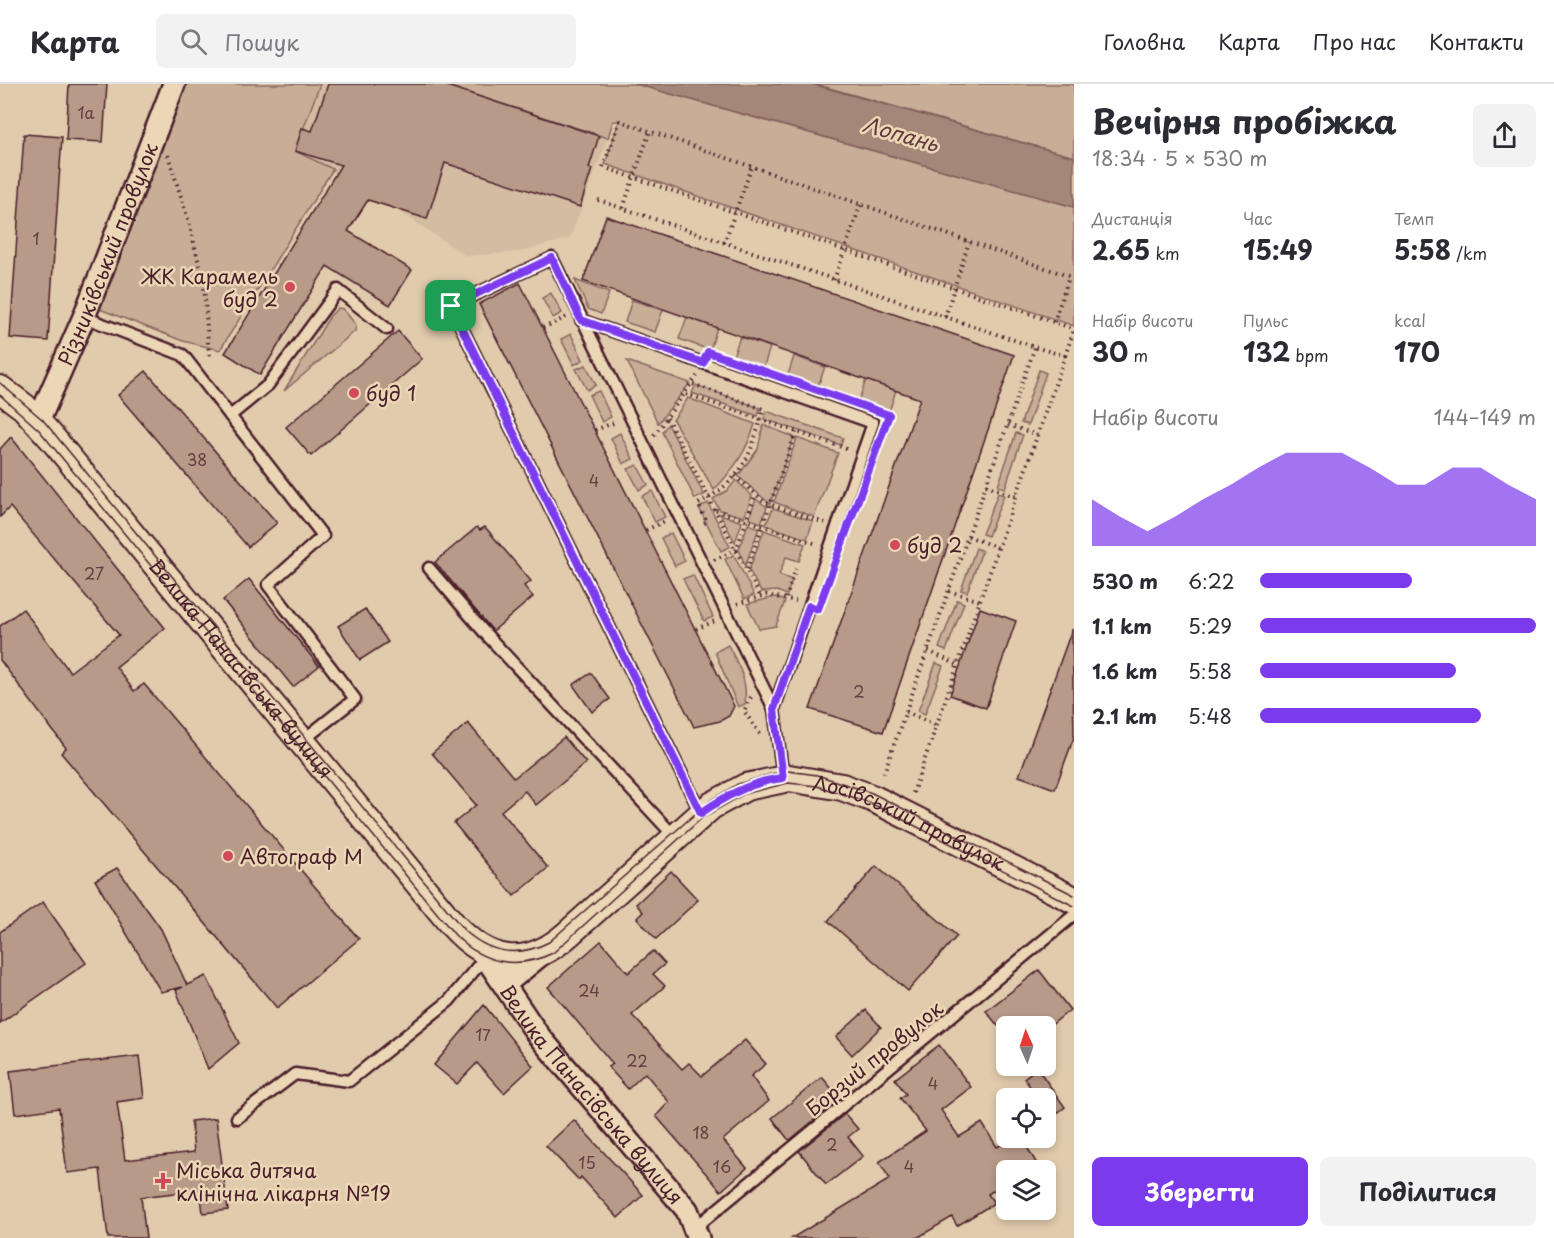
<!DOCTYPE html>
<html lang="uk">
<head>
<meta charset="utf-8">
<style>
  :root { --surface:#fff; --page:#f2f2f3; --text:#2b2b33; --muted:#7c7c81; --line:#e1e1e2; --accent:#7c3aed }
  body { margin:0; font-family:"Playpen Sans",sans-serif; background:var(--page); color:var(--text); height:100vh; display:flex; flex-direction:column; font-size:22px; white-space:nowrap }
  * { box-sizing:border-box; margin:0 }
  p { font-size:20px; color:var(--muted) }
  .icon { flex:none; width:33px; height:33px; fill:none; stroke:currentColor; stroke-width:2; stroke-linecap:round; stroke-linejoin:round }
  .map { position:relative; flex:1; overflow:hidden }
  .side { display:flex; flex-direction:column; background:var(--surface); width:480px }
  .side>* { flex:none }
  .needle { width:39px; rotate:357deg }
  .buttons { position:absolute; left:996px; top:932px; display:grid; gap:12px }
  .buttons a { display:grid; place-items:center; width:60px; height:60px; border-radius:9px; background:var(--surface); box-shadow:0 3px 9px #0003; font-size:30px }
  .pin { position:absolute; display:grid; place-items:center; width:51px; height:51px; color:#fff; margin:-26px; border-radius:12px; box-shadow:0 3px 9px #0006 }
  .round { display:grid; place-items:center; flex:none; width:63px; height:63px; border-radius:9px; background:var(--page) }
  .headline { display:flex; align-items:center; justify-content:space-between; height:102px; padding:0 18px }
  h1 { font-size:33px; font-weight:700; line-height:45px }
  .stats { display:grid; grid-template-columns:repeat(3,1fr); gap:9px; height:102px; padding:6px 18px }
  .stats div { display:grid; align-content:center }
  .stats b { font-size:26px; font-weight:700 }
  .stats small { font-size:16px; font-weight:400 }
  .stats p { font-size:16px }
  .chart { height:168px; padding:12px 18px }
  .chart p { display:flex; justify-content:space-between }
  .chart svg { width:100%; height:108px; margin-top:6px; fill:var(--accent); opacity:.7 }
  .primary-button { display:flex; gap:12px; margin-top:auto; padding:12px 18px }
  .primary-button a { flex:1; height:69px; border-radius:9px; background:var(--accent); color:#fff; font-size:24px; font-weight:700; line-height:69px; text-align:center }
  .primary-button a+a { background:var(--page); color:var(--text) }
  ul { padding:0 18px; list-style:none; font-size:20px }
  li { display:grid; grid-template-columns:96px 72px 1fr; align-items:center; height:45px }
  li i { height:15px; border-radius:8px; background:var(--accent) }
  header { display:flex; align-items:center; gap:36px; box-sizing:border-box; height:84px; padding:0 30px; background:var(--surface); border-bottom:2px solid var(--line) }
  header strong { font-size:28px }
  nav { display:flex; gap:33px; margin-inline-start:auto; font-size:21px }
  .search { width:420px; height:54px; background:var(--page); display:flex; align-items:center; gap:15px; box-sizing:border-box; padding:0 21px; border-radius:9px; color:var(--muted); font-size:22px }
  main { display:flex; flex:1; min-height:0 }
  .map>svg:first-child { display:block }
  .built { fill:#d4bca2 }
  .green { fill:#c8ae97; stroke:#896661; stroke-width:1.5 }
  .water { fill:#a58779; stroke:#815d5a; stroke-width:1.5 }
  .building { fill:#b79a88; stroke:#4a1f2b; stroke-width:1.5 }
  .lines { fill:none; stroke-linecap:round; stroke-linejoin:round }
  .service-casing { stroke:#4a1f2b; stroke-width:15 }
  .minor-casing { stroke:#4a1f2b; stroke-width:26 }
  .tertiary-casing { stroke:#4a1f2b; stroke-width:30 }
  .path { stroke:#4a1f2b; stroke-width:4; stroke-dasharray:1.5 4.5; stroke-linecap:butt }
  .service { stroke:#ebd6b5; stroke-width:10 }
  .minor { stroke:#ebd6b5; stroke-width:21 }
  .tertiary { stroke:#ebd6b5; stroke-width:26 }
  .tram { stroke:#4a1f2b; stroke-width:1.5 }
  .route-casing { stroke:#fff; stroke-width:12 }
  .route { stroke:#7c3aed; stroke-width:8 }
  .poi-dot { fill:#d1495b; stroke:#ebd6b5; stroke-width:2 }
  .labels { text-anchor:middle; dominant-baseline:central; stroke-width:5; stroke-linejoin:round; paint-order:stroke }
  .number-label { font-size:16px; fill:#653e42 }
  .street-label { font-size:20px; fill:#4a1f2b; stroke:#ebd6b5 }
  .poi-label { font-size:20px; fill:#4a1f2b; stroke:#ebd6b5; text-anchor:start }
  .water-label { font-size:21px; font-style:italic; fill:#61393e; stroke:#ebd6b5 }
</style>
</head>
<body>
<header>
<strong>Карта</strong>
<div class="search"><svg class="icon" aria-label="search" viewBox="0 0 24 24"><circle cx="10" cy="10" r="6"/><path d="M15 15l6 6"/></svg>Пошук</div>
<nav><a>Головна</a><a>Карта</a><a>Про нас</a><a>Контакти</a></nav>
</header>
<main>
<div class="map">
<svg width="1074" height="1154" viewBox="0 0 1074 1154">
  <rect width="100%" height="100%" fill="#e1cbad"/>
  <filter id="ink" filterUnits="userSpaceOnUse"><feTurbulence type="fractalNoise" baseFrequency=".0167" numOctaves="2"/><feDisplacementMap in="SourceGraphic" scale="12" xChannelSelector="R" yChannelSelector="G"/><feConvolveMatrix kernelMatrix="1 2 1 2 8 2 1 2 1" color-interpolation-filters="sRGB"/></filter>
  <g filter="url(#ink)">
    <!-- built -->
    <polygon class="built" points="320,0 441,0 608,54 570,154 519,168 466,172 369,107 295,67"/>
    <!-- green -->
    <g class="green">
      <polygon points="186,0 320,0 295,67 333,85 220,266 183,257 97,224 166,35"/>
      <polygon points="441,0 636,0 1074,123 1074,242 605,80 619,37 613,37 608,54"/>
      <polygon points="815,0 1074,0 1074,73"/>
      <polygon points="575,196 609,209 601,230 588,225"/>
      <polygon points="551,209 562,229 553,234 542,214"/>
      <polygon points="632,216 663,226 655,248 625,238"/>
      <polygon points="338,224 343,225 356,241 355,247 284,307 330,232"/>
      <polygon points="687,233 717,244 710,266 679,255"/>
      <polygon points="571,250 583,276 574,281 561,255"/>
      <polygon points="740,253 770,263 763,285 732,275"/>
      <polygon points="794,272 825,283 817,305 787,294"/>
      <polygon points="627,277 690,299 658,339"/>
      <polygon points="586,281 596,301 587,306 576,285"/>
      <polygon points="1039,286 1046,289 1028,341 1021,339"/>
      <polygon points="866,296 896,306 889,328 858,318"/>
      <polygon points="696,301 760,324 758,332 692,309"/>
      <polygon points="599,307 611,333 602,338 589,311"/>
      <path d="M688,314L755,340C747,367 734,385 714,406L673,336Z"/>
      <polygon points="766,327 843,354 841,361 764,335"/>
      <polygon points="668,340 704,411 695,415 662,348"/>
      <polygon points="763,341 794,353 770,420 738,392 758,365"/>
      <polygon points="620,349 633,375 623,380 611,354"/>
      <polygon points="1016,349 1023,351 1005,404 998,402"/>
      <polygon points="797,354 838,369 814,433 774,418"/>
      <polygon points="637,381 648,401 639,406 628,385"/>
      <polygon points="736,396 752,412 744,433 720,426 713,415 728,406"/>
      <polygon points="652,407 665,433 655,438 642,412"/>
      <polygon points="998,409 1004,411 988,452 982,450"/>
      <polygon points="756,415 767,423 761,439 749,434"/>
      <polygon points="708,419 730,463 721,467 699,424"/>
      <polygon points="773,424 813,437 807,455 766,441"/>
      <polygon points="720,430 742,438 735,458"/>
      <polygon points="748,440 759,444 745,482 739,465"/>
      <polygon points="764,446 805,460 799,477 786,473 779,491 792,496 787,511 777,507 761,508 749,486"/>
      <polygon points="671,449 685,477 675,482 661,454"/>
      <polygon points="976,464 982,467 967,508 961,506"/>
      <polygon points="734,471 754,511 744,515 725,475"/>
      <polygon points="693,491 713,533 704,537 683,495"/>
      <polygon points="775,513 785,517 776,542 759,545 747,520"/>
      <polygon points="957,516 964,519 946,567 939,564"/>
      <path d="M728,561C738,581 748,596 745,620L738,623L715,568Z"/>
      <polygon points="936,579 943,582 925,630 918,627"/>
    </g>
    <!-- water -->
    <polygon class="water" points="635,0 812,0 1074,73 1074,123"/>
    <!-- building -->
    <g class="building">
      <polygon points="69,0 107,0 103,58 66,56"/>
      <polygon points="328,0 441,0 599,52 589,84 592,85 580,123 445,79 427,135 368,116 348,147 412,186 390,221 327,182 260,291 225,269 341,81 295,67 302,44 312,47"/>
      <polygon points="24,50 62,53 48,257 10,254"/>
      <polygon points="606,132 1014,271 883,648 810,625 920,315 583,197"/>
      <polygon points="520,199 734,622 729,632 720,637 694,643 479,220"/>
      <polygon points="398,247 422,275 311,372 286,343"/>
      <polygon points="146,287 277,439 248,463 118,311"/>
      <polygon points="11,353 165,544 116,583 134,607 144,600 359,855 277,924 61,669 66,664 0,576 0,542 23,525 70,588 119,551 10,423 0,433 0,365"/>
      <polygon points="477,443 480,446 485,443 531,497 524,502 533,513 493,547 435,478"/>
      <polygon points="249,495 319,582 293,603 223,516"/>
      <polygon points="980,524 1016,537 986,624 950,611"/>
      <polygon points="365,525 388,558 360,576 338,542"/>
      <polygon points="1072,545 1074,653 1055,705 1019,692"/>
      <polygon points="591,589 610,615 592,628 573,601"/>
      <polygon points="468,639 514,694 564,653 586,679 536,721 525,707 501,727 548,784 514,812 454,739 476,721 432,669"/>
      <polygon points="876,782 957,852 908,907 828,837"/>
      <polygon points="117,784 161,845 187,901 206,892 239,959 208,985 176,906 183,903 161,908 95,796"/>
      <polygon points="671,787 698,816 656,855 637,834 643,828 636,820"/>
      <polygon points="43,818 86,879 0,939 0,848"/>
      <polygon points="601,857 628,889 653,867 665,880 653,890 665,902 632,931 682,985 689,979 702,992 745,956 766,980 751,992 769,1017 723,1056 747,1084 721,1107 656,1032 669,1018 645,989 628,1005 608,983 613,980 548,903"/>
      <polygon points="1039,886 1070,926 1050,942 998,942 986,927"/>
      <polygon points="484,921 533,982 504,1009 477,979 457,1000 434,981"/>
      <polygon points="866,926 881,943 852,971 836,953"/>
      <polygon points="939,961 971,1003 941,1026 959,1053 982,1039 997,1063 1014,1053 1021,1053 1037,1080 1028,1086 1006,1086 1006,1099 988,1110 994,1119 957,1142 952,1133 917,1154 792,1154 890,1095 879,1078 926,1047 900,1014 906,1010 895,995"/>
      <polygon points="139,972 144,1014 117,1018 125,1076 194,1068 191,1037 216,1034 228,1126 203,1129 200,1106 141,1113 146,1154 108,1154 100,1085 67,1089 59,1024 15,1030 10,987"/>
      <polygon points="1037,984 1065,1023 1052,1033 1046,1024 1046,1014 1038,1014 1024,994"/>
      <polygon points="822,993 838,1012 834,1016 836,1018 790,1056 787,1054 772,1034"/>
      <polygon points="845,1030 858,1045 848,1053 863,1072 826,1101 799,1067"/>
      <polygon points="574,1036 643,1111 618,1134 581,1093 579,1096 546,1062"/>
    </g>
    <g class="lines">
      <!-- service casing -->
      <g class="service-casing">
        <g id="service">
          <polyline points="84,233 183,271 323,452 268,501 355,615 302,657"/>
          <polyline points="581,236 873,339 774,625"/>
          <polyline points="230,332 268,301 338,206 387,245"/>
          <polyline points="429,484 485,549 675,753"/>
          <polyline points="701,729 451,222 552,174 774,625 783,694"/>
          <polyline points="237,1034 295,990 349,997 449,917 486,872"/>
          <polyline points="696,1143 1074,831"/>
        </g>
      </g>
      <!-- minor casing -->
      <g class="minor-casing">
        <g id="minor">
          <path id="s1" d="M38,338L84,233L174,0"/>
          <path id="s2" d="M482,868L538,951L687,1126L698,1154"/>
          <polyline points="505,900 544,868"/>
        </g>
      </g>
      <!-- tertiary casing -->
      <g class="tertiary-casing">
        <g id="tertiary">
          <path id="s3" d="M0,305L24,323L52,354L452,840C488,880 526,887 568,850L711,722L746,703L789,694L842,703L874,715L1074,816"/>
        </g>
      </g>
      <!-- path -->
      <g class="path">
        <polyline points="168,71 190,142 204,201 209,272"/>
        <polyline points="603,83 620,37 1074,194"/>
        <polyline points="609,85 1074,245"/>
        <polyline points="598,116 1035,263 884,689"/>
        <polyline points="623,124 650,47"/>
        <polyline points="724,159 752,82"/>
        <polyline points="834,196 861,120"/>
        <polyline points="945,233 969,158"/>
        <polyline points="1054,238 1069,193"/>
        <polyline points="543,244 567,233"/>
        <polyline points="1065,272 1074,246"/>
        <path d="M693,300L763,325C751,373 743,395 698,420L707,438L700,441"/>
        <polyline points="686,310 850,366"/>
        <polyline points="667,334 760,512"/>
        <polyline points="1008,341 1037,351"/>
        <polyline points="595,346 616,338"/>
        <polyline points="654,351 697,292"/>
        <polyline points="735,392 766,419 825,439"/>
        <polyline points="986,401 1016,413"/>
        <polyline points="716,426 817,460"/>
        <polyline points="646,446 667,436"/>
        <polyline points="968,452 998,464"/>
        <polyline points="714,476 736,466 755,412"/>
        <polyline points="747,485 796,348"/>
        <polyline points="949,507 980,517"/>
        <polyline points="786,514 796,485"/>
        <polyline points="737,520 766,511 796,517"/>
        <polyline points="696,545 715,537"/>
        <polyline points="928,567 958,581"/>
        <polyline points="751,613 744,627 762,653"/>
        <polyline points="906,628 937,642"/>
        <polyline points="913,709 1065,272 1035,263"/>
      </g>
      <!-- service -->
      <use href="#service" class="service"/>
      <!-- minor -->
      <use href="#minor" class="minor"/>
      <!-- tertiary -->
      <use href="#tertiary" class="tertiary"/>
      <!-- tram -->
      <g class="tram">
        <path d="M0,299L43,336L464,846C489,869 518,874 549,858L711,716L738,700L771,690L788,687L817,691L872,709L1074,811"/>
        <path d="M0,311L39,346L455,851C483,880 517,886 553,869L702,734L744,710L788,699L817,702L868,718L1074,822"/>
      </g>
    </g>
  </g>
  <g class="lines" filter="url(#ink)">
    <!-- route casing -->
    <g class="route-casing">
      <path id="route" d="M552,174L581,236L703,279L708,268L889,331L818,525L809,522L774,625L783,694C752,697 725,712 701,729L451,222Z"/>
    </g>
    <!-- route -->
    <use href="#route" class="route"/>
  </g>
  <!-- markers -->
  <g class="poi-dot">
    <circle cx="290" cy="203" r="6"/>
    <circle cx="354" cy="309" r="6"/>
    <circle cx="895" cy="461" r="6"/>
    <circle cx="228" cy="772" r="6"/>
    <path d="M160 1088h6v6h6v6h-6v6h-6v-6h-6v-6h6z"/>
  </g>
  <g class="labels">
    <!-- number labels -->
    <g class="number-label">
      <text x="86" y="28">1а</text>
      <text x="36" y="154">1</text>
      <text x="197" y="375">38</text>
      <text x="594" y="396">4</text>
      <text x="94" y="489">27</text>
      <text x="859" y="607">2</text>
      <text x="589" y="906">24</text>
      <text x="483" y="950">17</text>
      <text x="637" y="976">22</text>
      <text x="933" y="999">4</text>
      <text x="701" y="1048">18</text>
      <text x="832" y="1060">2</text>
      <text x="587" y="1078">15</text>
      <text x="722" y="1082">16</text>
      <text x="909" y="1082">4</text>
    </g>
    <!-- street labels -->
    <g class="street-label">
      <text stroke="none"><textPath href="#s1" startOffset="182">Різниківський провулок</textPath></text>
      <text stroke="none"><textPath href="#s3" startOffset="370">Велика Панасівська вулиця</textPath></text>
      <text stroke="none"><textPath href="#s3" startOffset="1239">Лосівський провулок</textPath></text>
      <text transform="translate(874 974) rotate(-39)">Борзий провулок</text>
      <text stroke="none"><textPath href="#s2" startOffset="180">Велика Панасівська вулиця</textPath></text>
    </g>
    <!-- poi labels -->
    <g class="poi-label">
      <text x="278" y="192" text-anchor="end">ЖК Карамель<tspan x="278" dy="23">буд 2</tspan></text>
      <text x="366" y="309">буд 1</text>
      <text x="907" y="461">буд 2</text>
      <text x="240" y="772">Автограф М</text>
      <text x="176" y="1086">Міська дитяча<tspan x="176" dy="23">клінічна лікарня №19</tspan></text>
    </g>
    <!-- water labels -->
    <g class="water-label">
      <text transform="translate(901 49) rotate(16)">Лопань</text>
    </g>
  </g>
</svg>
<div class="buttons">
<a><svg class="needle" viewBox="-14 -14 28 28"><path d="M0-13l5 13h-10z" fill="#e53935"/><path d="M0 13l5-13h-10z" fill="#7c7c81"/></svg></a>
<a><svg class="icon" aria-label="locate" viewBox="0 0 24 24"><circle cx="12" cy="12" r="6"/><path d="M12 2v4M12 18v4M2 12h4M18 12h4"/></svg></a>
<a><svg class="icon" aria-label="layers" viewBox="0 0 24 24"><path d="M12 4l9 5-9 5-9-5zM3 14l9 5 9-5"/></svg></a>
</div>
<div class="pin" style="left:451px;top:222px;background:#1e9e55"><svg class="icon" aria-label="arrive" viewBox="0 0 24 24"><path d="M6 21V4h12l-3 4 3 4H6"/></svg></div>
</div>
<section class="side">
<div class="headline"><div><h1>Вечірня пробіжка</h1><p>18:34 · 5 × 530 m</p></div><a class="round"><svg class="icon" aria-label="share" viewBox="0 0 24 24"><path d="M12 15V3M7 8l5-5 5 5M5 13v7h14v-7"/></svg></a></div>
<div class="stats">
<div><p>Дистанція</p><b>2.65<small> km</small></b></div>
<div><p>Час</p><b>15:49</b></div>
<div><p>Темп</p><b>5:58<small> /km</small></b></div>
</div>
<div class="stats">
<div><p>Набір висоти</p><b>30<small> m</small></b></div>
<div><p>Пульс</p><b>132<small> bpm</small></b></div>
<div><p>kcal</p><b>170</b></div>
</div>
<div class="chart"><p><span>Набір висоти</span>144–149 m</p>
<svg viewBox="0 0 160 44" preserveAspectRatio="none"><path d="M0 44V25L10 32L20 38L30 32L40 25L50 19L60 12L70 6L80 6L90 6L100 12L110 19L120 19L130 12L140 12L150 19L160 25V44z"/></svg>
</div>
<ul>
<li><b>530 m</b>6:22<i style="width:55%"></i></li>
<li><b>1.1 km</b>5:29<i style="width:100%"></i></li>
<li><b>1.6 km</b>5:58<i style="width:71%"></i></li>
<li><b>2.1 km</b>5:48<i style="width:80%"></i></li>
</ul>
<div class="primary-button"><a>Зберегти</a><a>Поділитися</a></div>
</section>
</main>
</body>
</html>
